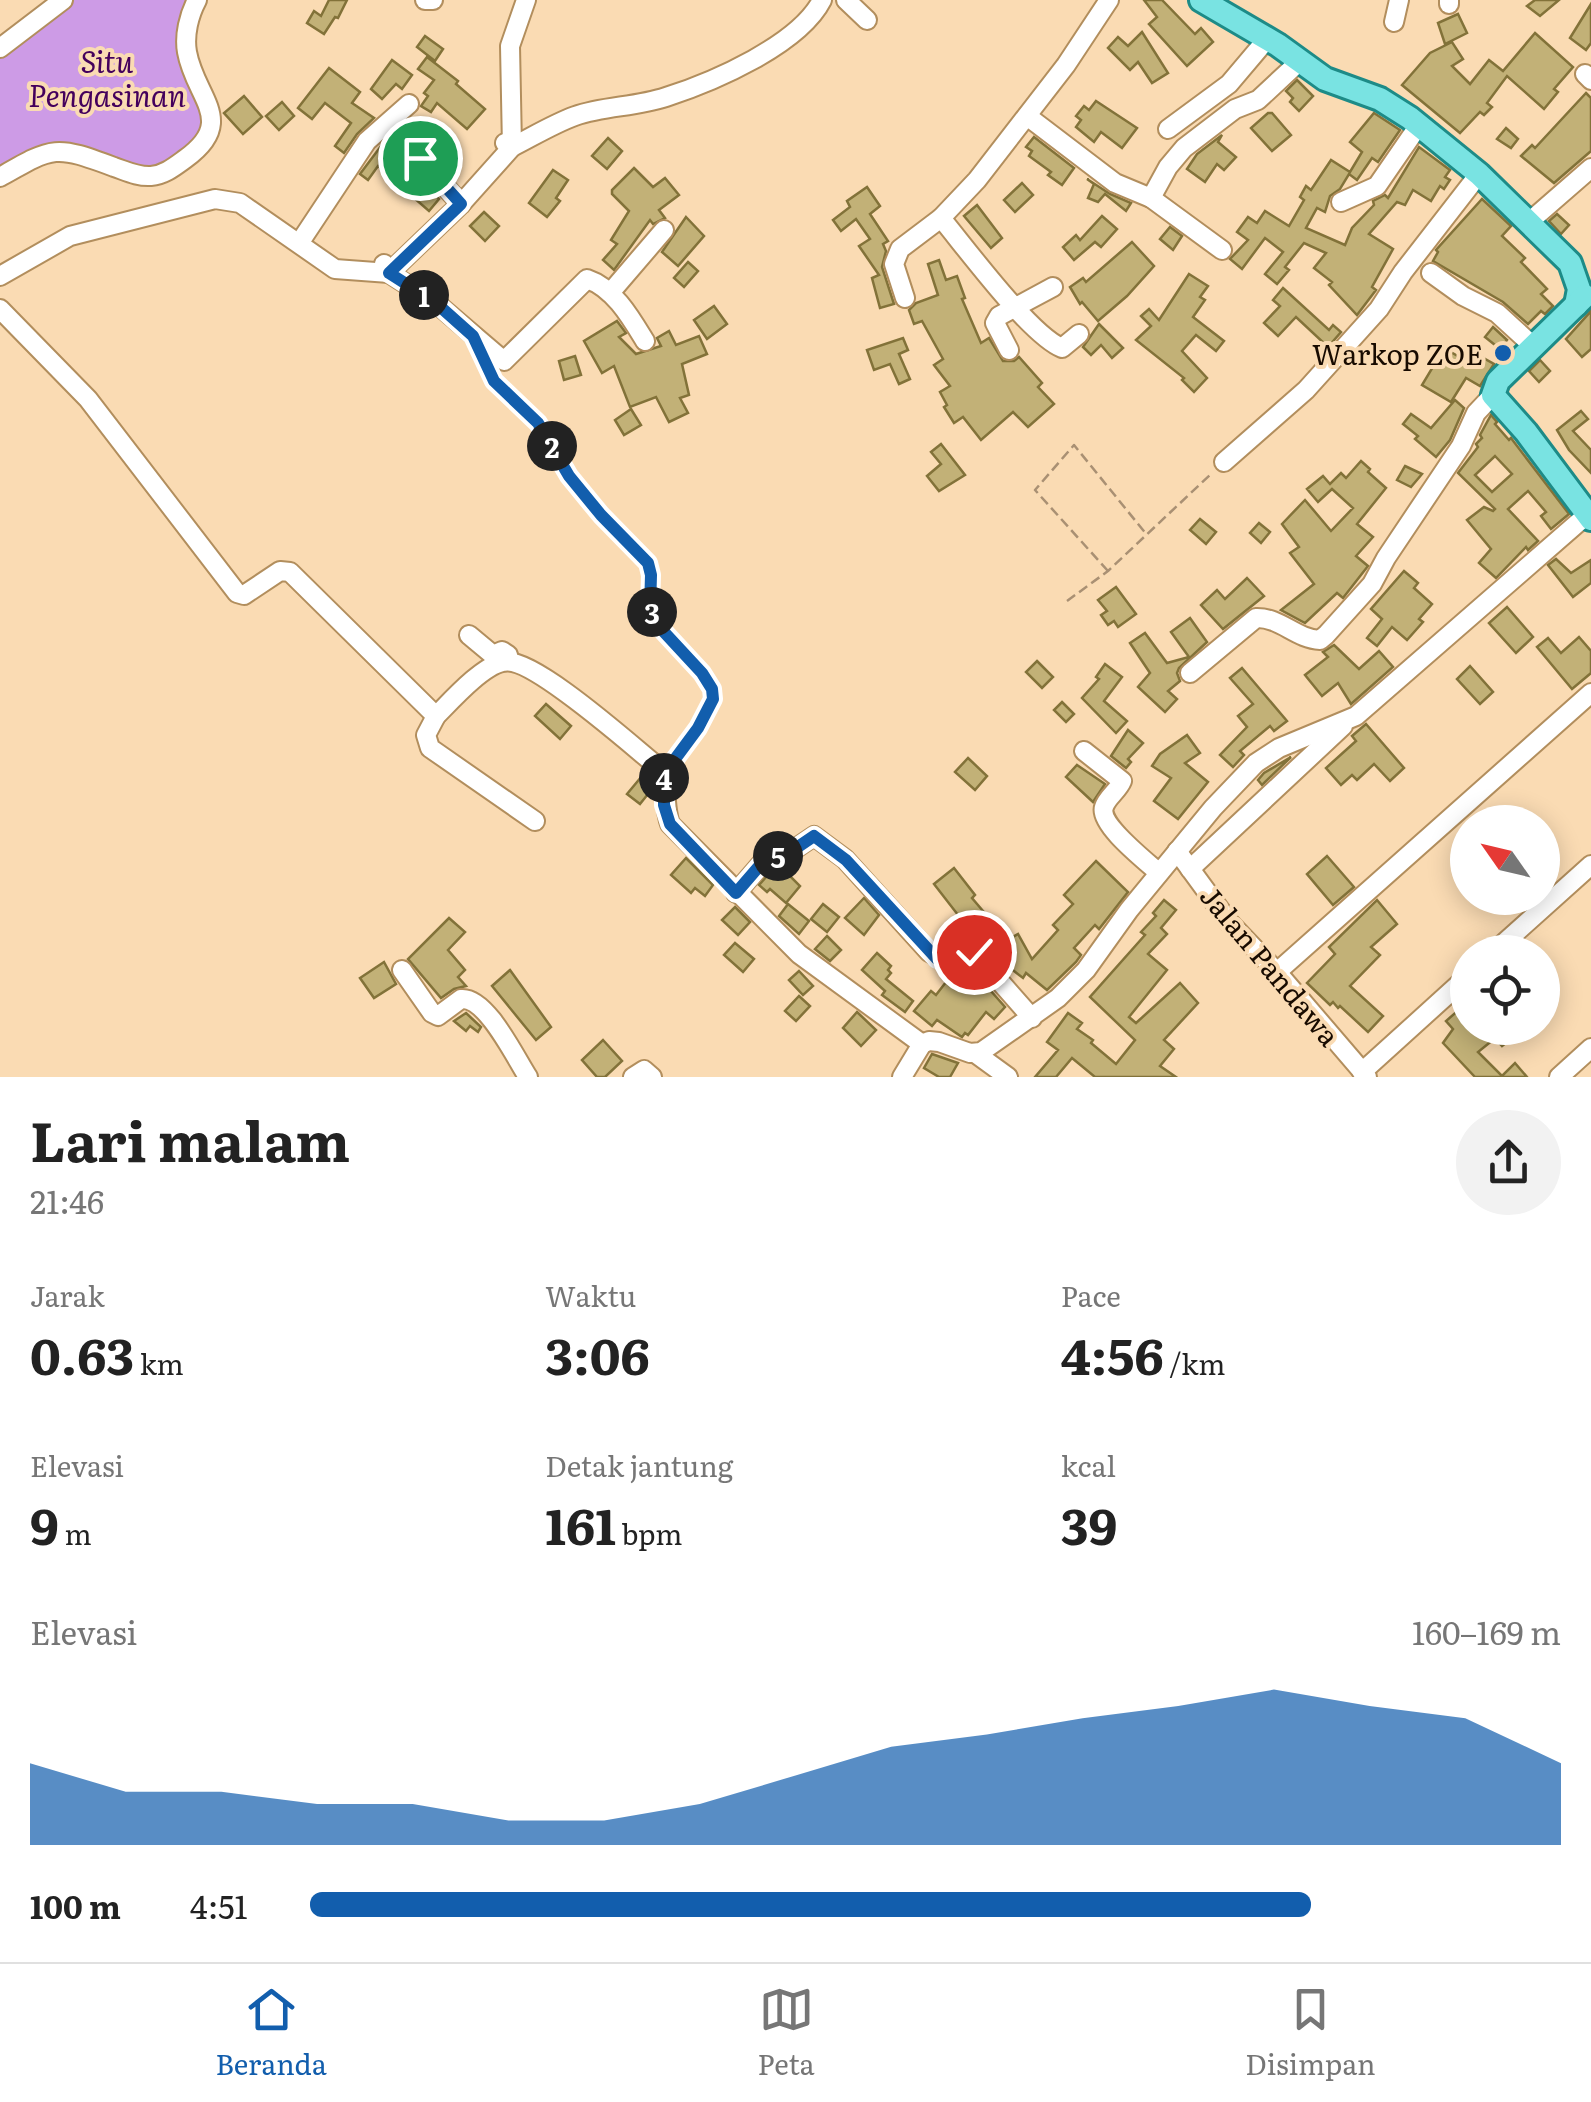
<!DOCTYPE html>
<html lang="id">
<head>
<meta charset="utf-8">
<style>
  :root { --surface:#fff; --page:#f2f2f2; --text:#222; --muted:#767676; --line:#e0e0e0; --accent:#125ead }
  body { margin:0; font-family:Literata,serif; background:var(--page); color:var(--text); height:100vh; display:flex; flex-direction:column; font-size:38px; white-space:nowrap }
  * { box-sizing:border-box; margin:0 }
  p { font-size:32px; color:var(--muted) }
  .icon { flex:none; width:55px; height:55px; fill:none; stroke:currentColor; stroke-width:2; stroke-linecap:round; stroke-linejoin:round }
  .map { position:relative; height:1077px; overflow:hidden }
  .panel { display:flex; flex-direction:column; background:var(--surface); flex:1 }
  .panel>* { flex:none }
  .needle { width:65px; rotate:304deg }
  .tools { position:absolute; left:1450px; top:805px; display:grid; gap:20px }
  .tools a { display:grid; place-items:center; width:110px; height:110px; border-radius:50%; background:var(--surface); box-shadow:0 5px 25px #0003; font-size:50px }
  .pin { position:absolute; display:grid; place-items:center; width:85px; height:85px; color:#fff; margin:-42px; border:5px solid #fff; border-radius:50%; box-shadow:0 2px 10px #0007 }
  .km { position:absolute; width:50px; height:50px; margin:-25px; border-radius:50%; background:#222; color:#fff; font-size:28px; line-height:50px; text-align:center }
  .round { display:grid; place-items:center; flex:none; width:105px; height:105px; border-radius:52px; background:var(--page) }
  .head { display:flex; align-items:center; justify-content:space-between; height:170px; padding:0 30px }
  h1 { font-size:55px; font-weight:700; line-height:75px }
  .stats { display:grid; grid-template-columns:repeat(3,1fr); gap:15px; height:170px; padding:10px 30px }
  .stats div { display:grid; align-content:center }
  .stats b { font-size:50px; font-weight:700 }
  .stats small { font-size:28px; font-weight:400 }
  .stats p { font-size:28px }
  .chart { height:280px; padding:20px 30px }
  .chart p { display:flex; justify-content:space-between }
  .chart svg { width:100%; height:180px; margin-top:10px; fill:var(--accent); opacity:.7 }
  ul { padding:0 30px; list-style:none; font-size:32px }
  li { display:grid; grid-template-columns:160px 120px 1fr; align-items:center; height:75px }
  li i { height:25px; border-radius:12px; background:var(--accent) }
  .tab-bar { display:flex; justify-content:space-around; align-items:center; height:140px; border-top:2px solid var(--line); background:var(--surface); font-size:28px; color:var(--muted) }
  .tab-bar a { display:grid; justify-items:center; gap:5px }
  .tab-bar .current { color:var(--accent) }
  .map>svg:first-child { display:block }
  .water { fill:#cd9be6 }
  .building { fill:#c2b177; stroke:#827239; stroke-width:2.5; fill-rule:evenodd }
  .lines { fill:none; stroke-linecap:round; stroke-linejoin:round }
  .minor-casing { stroke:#b28e5d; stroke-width:22 }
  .major-casing { stroke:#1d8b87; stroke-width:28 }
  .path { stroke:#a99073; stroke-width:2.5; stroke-dasharray:10 5; stroke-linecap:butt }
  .minor { stroke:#fff; stroke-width:18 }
  .major { stroke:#79e3e2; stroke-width:22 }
  .route-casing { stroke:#fff; stroke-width:20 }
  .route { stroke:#125ead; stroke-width:12 }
  .poi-dot { fill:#125ead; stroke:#fadbb3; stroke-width:4 }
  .labels { text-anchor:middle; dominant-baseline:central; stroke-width:8; stroke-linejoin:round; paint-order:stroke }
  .poi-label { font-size:28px; fill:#180b00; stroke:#fadbb3; text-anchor:end }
  .street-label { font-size:28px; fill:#180b00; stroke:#fadbb3 }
  .water-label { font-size:30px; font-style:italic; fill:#44005c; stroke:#fadbb3 }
</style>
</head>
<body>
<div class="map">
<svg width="1591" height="1077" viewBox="0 0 1591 1077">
  <rect width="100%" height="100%" fill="#fadbb3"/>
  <!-- water -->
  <polygon class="water" points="69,0 192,0 184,22 204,108 205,132 156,173 43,147 0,166 0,55"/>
  <!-- building -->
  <g class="building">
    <polygon points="329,0 347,0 338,18 335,17 324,34 307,23 314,11 321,16"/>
    <polygon points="1144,0 1162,0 1195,34 1201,28 1213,42 1187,66 1149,24 1157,17"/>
    <polygon points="1535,0 1559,0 1540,16 1527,6"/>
    <polygon points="1591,4 1591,43 1586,50 1570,38"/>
    <polygon points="1458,14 1467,33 1445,44 1438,23"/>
    <polygon points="1142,32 1168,73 1152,83 1138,62 1130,70 1108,48 1118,37 1128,46"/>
    <polygon points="1535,33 1573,67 1554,89 1558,92 1544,109 1507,76 1487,103 1492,107 1484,115 1480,112 1460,133 1402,85 1430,53 1452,42 1463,59 1452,66 1470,84 1489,60 1503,71"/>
    <polygon points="425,36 443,49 435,61 417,47"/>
    <polygon points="427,57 458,81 456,84 485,109 467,129 437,103 431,112 421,106 428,96 424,93 434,80 418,69"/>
    <polygon points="392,60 412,75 402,89 396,84 382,99 371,89"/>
    <polygon points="329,68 360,92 352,103 374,118 357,134 344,153 335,146 351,123 325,103 312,119 298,108"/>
    <polygon points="1297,80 1313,96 1299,111 1290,102 1293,98 1286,91"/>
    <polygon points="1586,93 1591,98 1591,151 1554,183 1521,156 1532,145 1535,148"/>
    <polygon points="244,96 262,117 243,134 224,113"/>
    <polygon points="1096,101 1137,128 1122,148 1101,132 1094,142 1076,127 1081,120 1076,116 1084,106 1089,110"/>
    <polygon points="282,102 294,116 279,130 266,116"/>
    <polygon points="1268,113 1272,113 1291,135 1272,151 1251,128"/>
    <polygon points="1374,113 1400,130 1378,162 1372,158 1357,180 1349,174 1340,189 1330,196 1325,212 1317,208 1306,228 1345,245 1352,228 1374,205 1373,201 1385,195 1388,198 1419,147 1450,170 1445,177 1450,180 1444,189 1440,186 1431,201 1413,190 1405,205 1397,202 1369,234 1393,249 1372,287 1376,290 1357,315 1329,285 1332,282 1314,268 1326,253 1304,243 1285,267 1289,270 1277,284 1265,274 1283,252 1265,238 1242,269 1230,259 1248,240 1237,232 1248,217 1257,223 1265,211 1289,226 1304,200 1300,197 1306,186 1311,190 1331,160 1350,172 1362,152 1350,142"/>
    <polygon points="1506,128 1518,139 1511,148 1497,139"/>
    <polygon points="1222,135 1218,142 1236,157 1224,170 1217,164 1205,182 1187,169 1197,154"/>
    <polygon points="1034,137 1074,168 1062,185 1048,175 1051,172 1029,156 1032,151 1026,147"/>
    <polygon points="608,138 622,151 607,169 592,156"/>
    <polygon points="384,142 408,155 411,167 439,199 429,211 405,190 407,187 378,166 368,180 360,174"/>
    <polygon points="634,168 653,187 665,178 679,195 659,210 665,218 653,224 650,220 614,270 603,260 617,244 611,240 629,211 612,194 612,190"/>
    <polygon points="553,170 568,180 556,198 560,201 547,217 529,203"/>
    <polygon points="1087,179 1110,194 1131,203 1126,211 1105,194 1098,202 1088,198 1094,184"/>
    <polygon points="1022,183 1033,195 1015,212 1004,200"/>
    <polygon points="867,187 880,206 870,214 888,241 883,244 886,251 882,267 894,304 880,308 872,278 879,275 859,246 870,239 856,219 841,231 833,220 850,207 847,201"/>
    <polygon points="1482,199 1511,226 1502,236 1525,258 1521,262 1547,289 1541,294 1553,306 1545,314 1541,311 1528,324 1503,302 1433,261 1438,252 1436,250"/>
    <polygon points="977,205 1002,238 991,248 964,216"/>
    <polygon points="484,212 499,226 485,241 470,226"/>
    <polygon points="1557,214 1569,225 1561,234 1549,221"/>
    <polygon points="1102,216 1117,229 1101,247 1095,242 1074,260 1063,247 1076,235 1080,240"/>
    <polygon points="686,217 704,236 678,266 662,252"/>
    <polygon points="1170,227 1182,236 1173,250 1160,239"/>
    <polygon points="1132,242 1154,266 1127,296 1098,321 1082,302 1080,304 1070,287 1083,278 1086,282"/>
    <polygon points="939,260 946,280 957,276 965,298 962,299 981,343 989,338 1003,361 1014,361 1019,357 1042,383 1038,387 1054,404 1028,427 1013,412 981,440 963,417 954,423 944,407 947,405 940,392 950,386 934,365 943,359 922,321 914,324 909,310 916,303 938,295 928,264"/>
    <polygon points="688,262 698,271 684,287 674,278"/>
    <polygon points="1189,274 1208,286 1200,297 1205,300 1193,317 1224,341 1216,351 1196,335 1182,351 1207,378 1194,392 1182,380 1184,378 1136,340 1151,326 1141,316 1149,309 1159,320"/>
    <polygon points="1283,288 1329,330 1333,325 1341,332 1328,347 1296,317 1278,336 1264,323 1280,306 1273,300"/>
    <polygon points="714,306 727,324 707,339 694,320"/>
    <polygon points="1591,311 1591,349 1582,357 1566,339"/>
    <polygon points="617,321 626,333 619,337 636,354 661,346 657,338 669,331 676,345 699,336 707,354 682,364 689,395 680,398 688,413 669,422 656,397 630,407 614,366 602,373 584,341"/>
    <polygon points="1099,324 1123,348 1112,358 1101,345 1091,355 1083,347"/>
    <polygon points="1493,327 1507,340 1500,349 1485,337"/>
    <polygon points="903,338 908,350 899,354 910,379 899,384 890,364 874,370 867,350"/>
    <polygon points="1449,351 1470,363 1476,354 1494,364 1480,386 1466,378 1451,402 1422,385 1434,365 1439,367"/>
    <polygon points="575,356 581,375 564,380 559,361"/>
    <polygon points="1540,360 1550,371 1539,382 1529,371"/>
    <polygon points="1455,400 1464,408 1450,440 1436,457 1415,439 1418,436 1403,424 1411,414 1431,428"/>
    <polygon points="631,409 641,425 624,435 615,420"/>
    <polygon points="1581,411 1588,419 1573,431 1591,450 1591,473 1569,450 1557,430"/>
    <path d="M1491,415L1497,422L1495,424L1509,440L1511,438L1514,442L1569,514L1551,529L1541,516L1546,512L1528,491L1508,509L1538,541L1528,550L1526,547L1496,578L1479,563L1491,549L1467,520L1484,507L1493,511L1495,509L1458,473L1478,447L1476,444L1482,438L1480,435ZM1495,456L1512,474L1492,492L1475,475Z"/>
    <polygon points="941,444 965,475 939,491 927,476 941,464 931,452"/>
    <polygon points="1361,461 1370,469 1368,472 1386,488 1357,524 1373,537 1356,556 1368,566 1343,598 1337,593 1305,623 1281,610 1314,584 1290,553 1299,547 1282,524 1305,500 1331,531 1353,508 1332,489 1318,502 1307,489 1323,476 1330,484 1341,473 1346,478"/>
    <polygon points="1405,466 1422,474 1411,487 1397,480"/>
    <polygon points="1200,519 1216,532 1206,544 1190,530"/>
    <polygon points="1259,523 1270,532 1261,543 1250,533"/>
    <polygon points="1556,559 1571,573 1591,560 1591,583 1573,597 1548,565"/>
    <polygon points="1404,571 1418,583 1414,588 1432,604 1419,619 1423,622 1407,640 1392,627 1377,646 1367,638 1382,619 1371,609"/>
    <polygon points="1247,578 1264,596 1223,629 1201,605 1217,590 1225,599"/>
    <polygon points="1116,587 1136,614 1118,627 1114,621 1108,625 1101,615 1107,611 1098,600"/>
    <polygon points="1507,607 1533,637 1516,653 1489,623"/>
    <polygon points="1190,618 1207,642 1179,668 1177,673 1180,681 1168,691 1177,699 1165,712 1138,687 1150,673 1130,643 1145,633 1167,663 1189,657 1171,632"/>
    <polygon points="1579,637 1591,651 1591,673 1572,689 1537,647 1548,638 1561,653"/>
    <polygon points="1334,645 1359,669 1379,651 1393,667 1351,704 1338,683 1322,696 1305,675 1328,657 1323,652"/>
    <polygon points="1037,661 1053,677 1042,688 1026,672"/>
    <polygon points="1105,664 1122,677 1104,701 1127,721 1116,733 1082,698 1099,679 1096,677"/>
    <polygon points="1470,666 1493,692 1480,704 1457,679"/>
    <polygon points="1242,668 1287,721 1274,731 1270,726 1240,751 1244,755 1233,767 1220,755 1247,727 1238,716 1253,704 1230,678"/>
    <polygon points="1062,702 1074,714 1066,722 1054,710"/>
    <polygon points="546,704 571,726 560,739 535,716"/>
    <polygon points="1366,724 1404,768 1390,781 1374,764 1357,780 1352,775 1341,785 1326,768 1356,741 1352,736"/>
    <polygon points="1128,730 1143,743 1128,759 1131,762 1126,768 1111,756"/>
    <polygon points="1187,735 1200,753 1185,763 1208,782 1178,819 1154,801 1171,778 1152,766 1160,754"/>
    <polygon points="1291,757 1262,785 1258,780 1264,773"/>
    <polygon points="968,758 987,776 975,790 955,772"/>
    <polygon points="1077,765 1105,784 1093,802 1066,777"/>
    <polygon points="642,776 651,784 652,789 640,804 627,794"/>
    <polygon points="1327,856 1354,887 1333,905 1307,874"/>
    <polygon points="686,858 713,885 705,896 695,888 691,893 671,875"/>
    <polygon points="1096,861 1128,892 1099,929 1095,925 1074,948 1081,955 1076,962 1047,990 1026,973 1023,978 1005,964 1002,965 992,949 1018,934 1032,959 1058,930 1053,925 1073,904 1064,895"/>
    <polygon points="774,868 782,868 800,886 786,903 770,889 767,892 759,885"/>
    <polygon points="954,868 975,895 972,898 989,918 972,933 934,884"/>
    <polygon points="864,898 879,915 864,935 845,918"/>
    <polygon points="1164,900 1176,910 1161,928 1167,934 1148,954 1167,970 1129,1017 1136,1023 1180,983 1198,1003 1164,1040 1174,1049 1160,1066 1176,1077 1095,1077 1072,1058 1056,1077 1035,1077 1058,1050 1047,1042 1068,1013 1082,1023 1077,1029 1093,1040 1091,1043 1116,1064 1135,1040 1090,997 1145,935 1141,932 1156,916 1153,913"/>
    <polygon points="1377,900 1397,924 1371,947 1380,955 1350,986 1383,1016 1368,1032 1340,1006 1338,1008 1333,1002 1330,1005 1307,983 1335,954 1329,947"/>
    <polygon points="788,904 809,921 799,934 779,916"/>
    <polygon points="823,904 839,917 827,932 811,919"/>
    <polygon points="735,907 750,922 738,935 722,920"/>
    <polygon points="449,918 465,932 448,950 465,970 458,977 466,986 454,989 441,998 408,959"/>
    <polygon points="827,936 841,950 830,961 815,949"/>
    <polygon points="735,943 754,959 743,972 724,955"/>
    <polygon points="877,953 891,966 888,970 891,973 886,979 913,1001 905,1012 882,995 885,991 862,970"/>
    <polygon points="384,962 396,984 374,998 360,978"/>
    <polygon points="968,965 1005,1007 994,1019 986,1012 968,1035 965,1033 962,1037 937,1020 932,1026 914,1011 931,991 936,995 953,973"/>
    <polygon points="510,970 551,1027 536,1040 492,986"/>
    <polygon points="799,971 813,986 803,995 789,980"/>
    <polygon points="799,996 810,1006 796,1021 785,1011"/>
    <polygon points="1468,1002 1468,1028 1484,1028 1494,1039 1478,1052 1502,1076 1515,1063 1527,1077 1475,1077 1443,1043 1453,1029 1446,1021"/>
    <polygon points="857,1012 876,1030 861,1046 843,1028"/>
    <polygon points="466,1013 481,1027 478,1032 470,1026 466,1031 454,1021"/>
    <polygon points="1505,1028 1516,1035 1502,1046 1494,1037"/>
    <polygon points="603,1040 622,1061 605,1077 597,1077 582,1060"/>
    <polygon points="932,1054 958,1063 950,1077 939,1077 924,1068"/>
  </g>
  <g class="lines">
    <!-- minor casing -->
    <g class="minor-casing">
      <g id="minor">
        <polyline points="425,0 433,0"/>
        <polyline points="846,0 867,20"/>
        <polyline points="1449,0 1449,4"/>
        <polyline points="1394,22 1399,0"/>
        <polyline points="0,48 63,0"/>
        <polyline points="1585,74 1591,80"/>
        <polyline points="1027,116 1115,183 1151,198 1222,250"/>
        <polyline points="1168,129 1229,84 1267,39"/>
        <path d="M505,143L512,147C532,137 553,124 575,116C604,106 636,107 666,97C713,82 799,45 822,0"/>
        <polyline points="420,159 461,204"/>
        <path d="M0,177C54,146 55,145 114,167C126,171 138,177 151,176C164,175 174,167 185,159C238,121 195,98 187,52C184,35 189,15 197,0"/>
        <polyline points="1151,198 1168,167 1184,148 1235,109 1258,100 1300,61"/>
        <polyline points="1341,202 1377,186 1419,125"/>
        <path d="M941,218C966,248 1030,335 1062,348L1079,334"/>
        <polyline points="1529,222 1591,168"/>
        <polyline points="304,236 367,141 409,104"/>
        <path d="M384,264L389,273L436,303L504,361L587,279C614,288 631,318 645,341"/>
        <polyline points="1431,273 1463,296 1497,313 1533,346"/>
        <polyline points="0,276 70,236 215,199 240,203 335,269 389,273 461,204 512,147 510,46 526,0"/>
        <polyline points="610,293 664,230"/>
        <polyline points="905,298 894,264 900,249 941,218 977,180 1066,65 1109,0"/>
        <path d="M0,309L88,399L237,593L244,595L280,571L290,572L436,716C451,701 482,666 503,662C531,655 631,745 657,766C669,782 663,805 670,824L799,954L922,1044L929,1041L939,1042L970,1053L981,1052L1058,998L1086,970L1129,910L1213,808L1256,763L1279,748L1356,716L1588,514"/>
        <polyline points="1009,350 995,323 999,316 1053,287"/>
        <polyline points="1224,462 1306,390 1379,309 1403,272 1479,174"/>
        <polyline points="469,635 493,655 502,651 508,655"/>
        <path d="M1190,673L1256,618C1280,617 1296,639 1320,640L1326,635L1372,584L1386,558L1461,446L1476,413L1493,395"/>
        <polyline points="436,716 426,735 430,748 535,821"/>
        <path d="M1084,751L1122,781C1118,791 1107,797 1104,807C1098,824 1146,861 1159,873"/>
        <polyline points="1177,851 1229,922 1277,972 1367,1077"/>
        <polyline points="1190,869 1343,726"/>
        <polyline points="736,893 768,856 786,855 814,836 845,859 929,952 947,962 967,951 974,952 1032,1018"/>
        <polyline points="1494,952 1591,865"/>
        <path d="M402,970L432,1013L438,1016L461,999C486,996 515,1057 528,1077"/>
        <polyline points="1277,972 1591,693"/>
        <polyline points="975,1053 1008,1077"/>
        <polyline points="1362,1072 1468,976"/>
        <polyline points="633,1077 644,1070 652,1077"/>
        <polyline points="902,1077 922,1044"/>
        <polyline points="1559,1077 1591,1048"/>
      </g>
    </g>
    <!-- major casing -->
    <g class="major-casing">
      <g id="major">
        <polyline points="1201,0 1278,45 1325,79 1380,99 1410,118 1479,174 1570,263 1579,289 1576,305"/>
        <polyline points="1585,296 1498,381 1493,395 1526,432 1591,519"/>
      </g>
    </g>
    <!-- path -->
    <g class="path">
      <polyline points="489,369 494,381 538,423 569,476 601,515 648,563 651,575 650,609 664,632 703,673 712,689 713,699 698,728 672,763"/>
      <polyline points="1108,571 1035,490 1074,445 1147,535"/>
      <polyline points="1067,601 1108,571 1212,473"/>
    </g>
    <!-- minor -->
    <use href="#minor" class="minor"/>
    <!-- major -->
    <use href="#major" class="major"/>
  </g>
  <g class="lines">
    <!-- route casing -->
    <g class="route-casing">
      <polyline id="route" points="420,158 461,204 389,273 436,303 473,336 494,381 538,423 569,476 601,515 648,563 651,575 650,609 664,632 702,673 712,689 713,699 698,728 664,774 664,805 670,824 736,893 768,856 786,855 814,836 846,860 937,959 947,962 967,951 974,952"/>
    </g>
    <!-- route -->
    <use href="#route" class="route"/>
  </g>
  <!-- markers -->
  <circle class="poi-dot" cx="1503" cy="353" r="10"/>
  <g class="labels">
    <!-- poi labels -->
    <g class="poi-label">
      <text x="1483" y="353">Warkop ZOE</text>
    </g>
    <!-- street labels -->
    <g class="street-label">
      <text transform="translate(1271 965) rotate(50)">Jalan Pandawa</text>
    </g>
    <!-- water labels -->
    <g class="water-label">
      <text x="107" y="60">Situ<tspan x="107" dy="34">Pengasinan</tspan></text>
    </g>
  </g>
</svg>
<div class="tools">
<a><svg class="needle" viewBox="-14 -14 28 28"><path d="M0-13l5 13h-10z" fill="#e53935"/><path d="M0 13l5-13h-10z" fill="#767676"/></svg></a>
<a><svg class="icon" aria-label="locate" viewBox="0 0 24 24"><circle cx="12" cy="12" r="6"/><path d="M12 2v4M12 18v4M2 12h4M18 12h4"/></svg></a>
</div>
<div class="pin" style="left:420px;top:158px;background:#1e9e55"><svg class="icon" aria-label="arrive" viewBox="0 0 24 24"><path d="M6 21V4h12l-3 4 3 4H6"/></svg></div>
<div class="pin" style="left:974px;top:952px;background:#d93025"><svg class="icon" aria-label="check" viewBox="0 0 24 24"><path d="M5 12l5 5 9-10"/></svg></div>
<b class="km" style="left:424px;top:295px">1</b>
<b class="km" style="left:552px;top:446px">2</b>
<b class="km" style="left:652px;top:612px">3</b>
<b class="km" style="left:664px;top:778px">4</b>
<b class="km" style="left:778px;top:856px">5</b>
</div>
<section class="panel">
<div class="head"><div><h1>Lari malam</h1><p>21:46</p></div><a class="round"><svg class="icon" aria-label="share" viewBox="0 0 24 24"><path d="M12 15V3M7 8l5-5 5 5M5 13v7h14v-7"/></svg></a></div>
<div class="stats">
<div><p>Jarak</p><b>0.63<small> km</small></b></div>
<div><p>Waktu</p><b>3:06</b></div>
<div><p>Pace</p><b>4:56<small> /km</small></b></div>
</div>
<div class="stats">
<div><p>Elevasi</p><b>9<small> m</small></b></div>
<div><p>Detak jantung</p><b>161<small> bpm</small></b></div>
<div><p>kcal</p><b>39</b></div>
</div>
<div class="chart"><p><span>Elevasi</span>160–169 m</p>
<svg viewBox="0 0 160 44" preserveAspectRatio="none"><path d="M0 44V24L10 31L20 31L30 34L40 34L50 38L60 38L70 34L80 27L90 20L100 17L110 13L120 10L130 6L140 10L150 13L160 24V44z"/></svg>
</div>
<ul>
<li><b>100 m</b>4:51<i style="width:80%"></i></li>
</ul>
</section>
<nav class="tab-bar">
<a class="current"><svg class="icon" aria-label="home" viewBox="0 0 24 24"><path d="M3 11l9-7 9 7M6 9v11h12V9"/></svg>Beranda</a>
<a><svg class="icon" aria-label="map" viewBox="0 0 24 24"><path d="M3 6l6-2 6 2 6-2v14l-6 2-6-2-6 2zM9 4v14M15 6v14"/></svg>Peta</a>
<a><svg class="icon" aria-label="saved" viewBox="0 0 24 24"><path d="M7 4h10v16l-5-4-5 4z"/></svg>Disimpan</a>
</nav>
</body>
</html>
